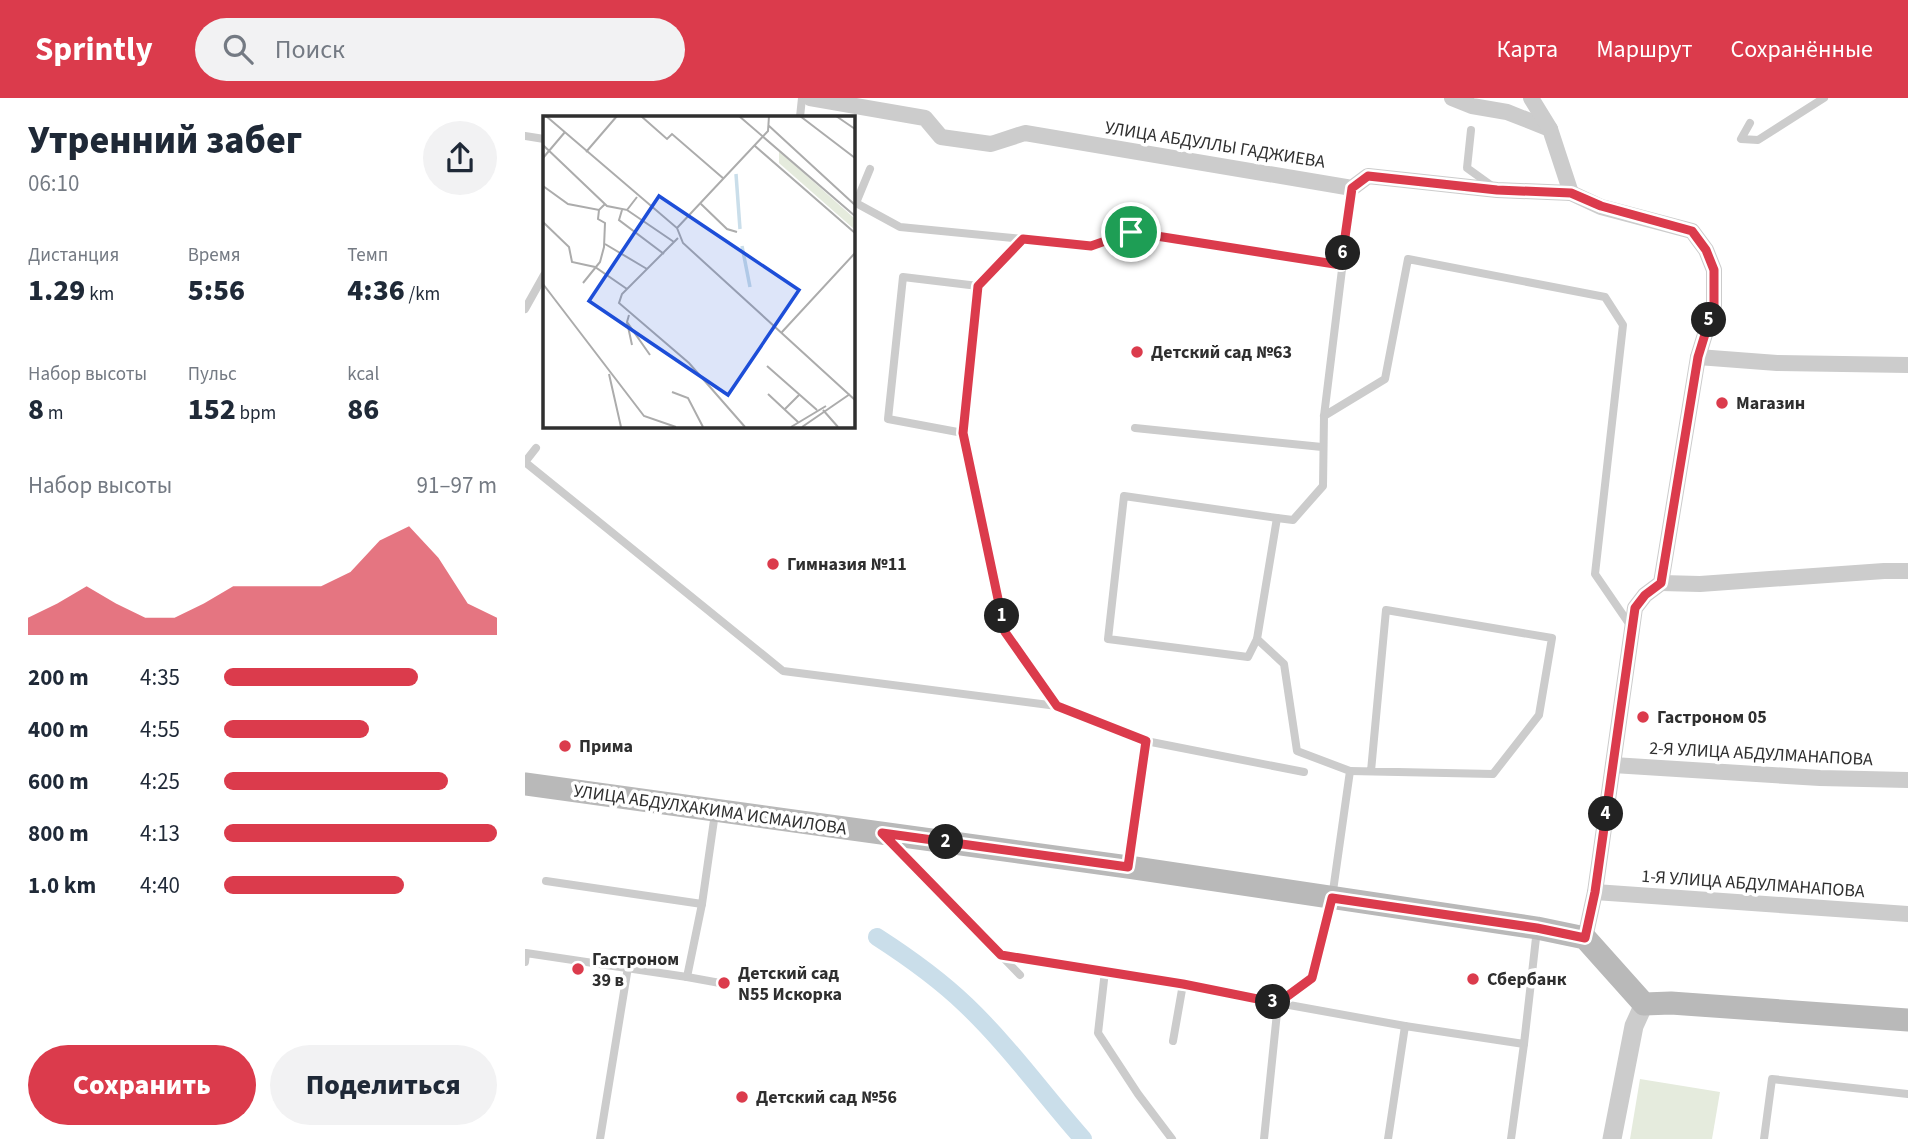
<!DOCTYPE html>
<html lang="ru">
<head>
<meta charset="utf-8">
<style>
  :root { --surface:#fff; --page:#f2f2f3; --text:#1f2937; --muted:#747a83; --accent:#db3b4c }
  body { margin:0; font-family:"Source Sans 3",sans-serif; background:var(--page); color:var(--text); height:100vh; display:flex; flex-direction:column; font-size:26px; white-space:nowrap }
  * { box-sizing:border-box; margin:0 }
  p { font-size:23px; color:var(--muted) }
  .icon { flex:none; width:38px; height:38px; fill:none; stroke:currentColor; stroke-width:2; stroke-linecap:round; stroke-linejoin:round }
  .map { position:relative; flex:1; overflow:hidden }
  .side { display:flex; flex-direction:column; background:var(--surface); width:525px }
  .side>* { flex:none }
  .pin { position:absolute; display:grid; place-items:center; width:60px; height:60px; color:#fff; margin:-30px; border:4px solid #fff; border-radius:50%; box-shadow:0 2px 7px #0007 }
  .km { position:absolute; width:35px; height:35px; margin:-18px; border-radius:50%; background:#222; color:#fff; font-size:19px; line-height:35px; text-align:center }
  .round { display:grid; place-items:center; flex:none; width:74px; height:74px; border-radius:37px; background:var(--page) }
  .headline { display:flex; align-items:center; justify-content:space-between; height:119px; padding:0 28px }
  h1 { font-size:38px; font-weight:800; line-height:52px }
  .metrics { display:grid; grid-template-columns:repeat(3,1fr); gap:10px; height:119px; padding:7px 28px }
  .metrics div { display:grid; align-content:center }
  .metrics b { font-size:30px; font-weight:800 }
  .metrics small { font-size:19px; font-weight:400 }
  .metrics p { font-size:19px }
  .chart { height:196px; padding:14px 28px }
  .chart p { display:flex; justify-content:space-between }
  .chart svg { width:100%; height:126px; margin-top:7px; fill:var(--accent); opacity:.7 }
  .button { display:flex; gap:14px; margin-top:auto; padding:14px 28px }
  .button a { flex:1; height:80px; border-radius:42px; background:var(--accent); color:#fff; font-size:28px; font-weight:800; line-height:80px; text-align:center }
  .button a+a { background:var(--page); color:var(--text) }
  ul { padding:0 28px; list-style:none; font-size:23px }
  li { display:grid; grid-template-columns:112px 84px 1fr; align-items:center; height:52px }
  li i { height:18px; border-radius:9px; background:var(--accent) }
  header { display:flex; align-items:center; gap:42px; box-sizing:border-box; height:98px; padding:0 35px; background:var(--accent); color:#fff }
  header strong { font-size:33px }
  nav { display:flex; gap:38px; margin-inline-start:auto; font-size:24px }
  .search { width:490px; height:63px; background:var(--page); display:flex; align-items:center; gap:18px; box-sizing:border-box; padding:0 24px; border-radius:38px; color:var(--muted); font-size:26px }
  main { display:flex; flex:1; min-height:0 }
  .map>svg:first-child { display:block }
  .green { fill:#e5ebdd }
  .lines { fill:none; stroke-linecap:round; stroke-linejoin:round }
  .canal { stroke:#cadeea; stroke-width:18 }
  .service { stroke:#ccc; stroke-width:8 }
  .minor { stroke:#ccc; stroke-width:16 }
  .tertiary { stroke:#ccc; stroke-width:19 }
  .secondary { stroke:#b9b9b9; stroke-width:23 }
  .route-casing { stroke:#fff; stroke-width:14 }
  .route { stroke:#db3b4c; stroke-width:9 }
  .poi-dot { fill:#db3b4c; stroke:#fff; stroke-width:2.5 }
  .labels { text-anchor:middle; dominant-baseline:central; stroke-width:7; stroke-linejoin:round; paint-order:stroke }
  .street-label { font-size:18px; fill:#2f2f2f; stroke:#fff }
  .poi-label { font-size:18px; font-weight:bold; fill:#2f2f2f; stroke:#fff; text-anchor:start }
  .inset-river { fill:none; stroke:#cadeea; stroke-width:3.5 }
  .inset-road { fill:none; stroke:#acacac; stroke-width:2 }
  .view { fill:#1d4ed8; fill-opacity:0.15; stroke:#1d4ed8; stroke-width:3.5 }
  .inset-edge { fill:none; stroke:#2f2f2f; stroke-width:3.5 }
</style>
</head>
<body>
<header>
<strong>Sprintly</strong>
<div class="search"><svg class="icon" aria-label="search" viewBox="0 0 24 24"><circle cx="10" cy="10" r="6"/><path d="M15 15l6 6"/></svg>Поиск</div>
<nav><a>Карта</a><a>Маршрут</a><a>Сохранённые</a></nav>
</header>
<main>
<section class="side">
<div class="headline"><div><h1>Утренний забег</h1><p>06:10</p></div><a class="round"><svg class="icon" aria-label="share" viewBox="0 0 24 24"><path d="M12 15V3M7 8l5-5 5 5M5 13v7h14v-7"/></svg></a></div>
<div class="metrics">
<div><p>Дистанция</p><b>1.29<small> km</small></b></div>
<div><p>Время</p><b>5:56</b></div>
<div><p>Темп</p><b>4:36<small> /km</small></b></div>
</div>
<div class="metrics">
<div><p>Набор высоты</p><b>8<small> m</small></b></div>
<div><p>Пульс</p><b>152<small> bpm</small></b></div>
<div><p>kcal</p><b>86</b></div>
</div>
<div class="chart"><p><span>Набор высоты</span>91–97 m</p>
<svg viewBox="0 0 160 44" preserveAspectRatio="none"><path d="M0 44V38L10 33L20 27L30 33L40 38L50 38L60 33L70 27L80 27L90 27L100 27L110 22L120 11L130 6L140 17L150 33L160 38V44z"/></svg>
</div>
<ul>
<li><b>200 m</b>4:35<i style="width:71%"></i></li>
<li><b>400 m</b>4:55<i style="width:53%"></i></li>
<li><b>600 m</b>4:25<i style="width:82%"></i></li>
<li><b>800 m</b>4:13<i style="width:100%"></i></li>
<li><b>1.0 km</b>4:40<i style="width:66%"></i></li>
</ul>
<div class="button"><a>Сохранить</a><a>Поделиться</a></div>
</section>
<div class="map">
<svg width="1383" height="1041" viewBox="0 0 1383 1041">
  <rect width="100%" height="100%" fill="#fff"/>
  <!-- green -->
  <polygon class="green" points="1115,981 1195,994 1187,1041 1105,1041"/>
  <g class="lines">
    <!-- canal -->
    <path class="canal" d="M352,839C383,859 415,882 441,907C484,948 519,997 558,1041"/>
    <!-- service -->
    <g class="service">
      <polyline points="275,19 277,0"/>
      <polyline points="1225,25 1216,41 1233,42 1299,0"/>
      <polyline points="946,32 942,70 967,88"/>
      <polyline points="0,38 19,41"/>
      <polyline points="345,71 331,105 375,129 498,141"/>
      <polyline points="0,211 19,177"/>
      <polyline points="799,318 860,281 883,161 1080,199 1098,227 1070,476 1105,527"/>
      <polyline points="610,330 797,349"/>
      <polyline points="438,335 363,321 378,179 453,188"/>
      <polyline points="0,364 258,573 532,608"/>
      <polyline points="0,364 11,350"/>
      <polyline points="732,541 723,559 583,541 599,398 752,420"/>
      <polyline points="621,643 779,674"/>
      <polyline points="825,673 968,676 1014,617 1027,540 861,512 846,673"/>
      <polyline points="190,715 177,806 162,879 195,885"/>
      <polyline points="364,742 495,877"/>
      <polyline points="603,766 621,643 532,608 480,534 438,335 453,188 498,141 566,148 606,134 816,167"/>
      <polyline points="21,783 177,806"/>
      <polyline points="476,857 658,886 648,943"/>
      <polyline points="0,864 1,855 162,879"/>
      <polyline points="580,873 573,935 613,996 647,1041"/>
      <polyline points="658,886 753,905 787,880 807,800 825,673 772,653 759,566 732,541 752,420 768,422 798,388 799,318 827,90"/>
      <polyline points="75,1041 103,869"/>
      <polyline points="739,1041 753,905 880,928"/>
      <polyline points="863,1041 880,928 999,946 1012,831"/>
      <polyline points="986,1041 999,946"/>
      <polyline points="1239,1041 1247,981 1383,996"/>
    </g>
    <!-- minor -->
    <g class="minor">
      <polyline points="285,0 400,20 416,39 466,46 500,35 827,90 843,78 972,92 1046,95 1076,109 1167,133 1181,152 1189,172 1189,207 1173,259 1136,485 1120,497 1110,510 1070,794 1060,840"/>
      <polyline points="927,0 947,8 982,14 1025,31 1046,95"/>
      <polyline points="1006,0 1025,31"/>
      <polyline points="1173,259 1252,265 1383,267"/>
      <polyline points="1136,485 1175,486 1359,473 1383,473"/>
      <polyline points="1088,667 1295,680 1383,682"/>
      <polyline points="1070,794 1383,816"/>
    </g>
    <!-- tertiary -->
    <polyline class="tertiary" points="1087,1041 1109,928 1119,906"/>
    <!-- secondary -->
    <polyline class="secondary" points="0,686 603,769 1012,830 1060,840 1119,906 1146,905 1383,922"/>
  </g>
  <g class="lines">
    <!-- route casing -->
    <g class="route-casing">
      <polygon id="route" points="843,78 972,92 1046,95 1076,108 1167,133 1181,152 1189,172 1189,207 1173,259 1136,485 1120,497 1110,510 1070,794 1060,840 1012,830 807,800 787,880 753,905 658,886 476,857 357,735 603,769 621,643 532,608 480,534 438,335 453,188 498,141 566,148 606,134 816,167 827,90"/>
    </g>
    <!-- route -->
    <use href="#route" class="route"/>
  </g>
  <!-- markers -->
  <g class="poi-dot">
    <circle cx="612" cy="254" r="7"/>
    <circle cx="1197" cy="305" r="7"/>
    <circle cx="248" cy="466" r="7"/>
    <circle cx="1118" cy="619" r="7"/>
    <circle cx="40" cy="648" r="7"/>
    <circle cx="53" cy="871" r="7"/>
    <circle cx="948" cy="881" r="7"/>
    <circle cx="199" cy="885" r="7"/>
    <circle cx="217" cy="999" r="7"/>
  </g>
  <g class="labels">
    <!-- street labels -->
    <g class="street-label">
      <text transform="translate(690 47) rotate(9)">УЛИЦА АБДУЛЛЫ ГАДЖИЕВА</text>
      <text transform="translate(1236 656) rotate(3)">2-Я УЛИЦА АБДУЛМАНАПОВА</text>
      <text transform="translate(185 712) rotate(8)">УЛИЦА АБДУЛХАКИМА ИСМАИЛОВА</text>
      <text transform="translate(1228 786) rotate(4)">1-Я УЛИЦА АБДУЛМАНАПОВА</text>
    </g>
    <!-- poi labels -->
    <g class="poi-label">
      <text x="626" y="254">Детский сад №63</text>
      <text x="1211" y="305">Магазин</text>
      <text x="262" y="466">Гимназия №11</text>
      <text x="1132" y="619">Гастроном 05</text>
      <text x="54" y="648">Прима</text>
      <text x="67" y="861">Гастроном<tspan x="67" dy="21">39 в</tspan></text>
      <text x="213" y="875">Детский сад<tspan x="213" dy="21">N55 Искорка</tspan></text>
      <text x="962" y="881">Сбербанк</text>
      <text x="231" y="999">Детский сад №56</text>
    </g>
  </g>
  <!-- overview -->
  <g transform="translate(18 18)">
    <rect width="312" height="312" fill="#fff"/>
    <path d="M236,35L311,102V113L236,47Z" fill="#e5ebdd"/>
    <path class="inset-river" d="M193,58L197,113M199,130L207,171"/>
    <path class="inset-road" d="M3,0L134,112L140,127L312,284M98,0L124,23L129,18L181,63M196,0L312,100M257,0L312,42M293,0L312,13M225,9L312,89M0,29L64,90L84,94L94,81M212,30L312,117M43,36L74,0M0,42L22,16M0,70L25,88L56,94L62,88M158,88L184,113L194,116M79,94L76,104L121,138M84,94L131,126M0,106L26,131L29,146L52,151L84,173M134,112L225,15L226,0M135,122L79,178L76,187L146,247L202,311M62,128L104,153M40,167L57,146L61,131L62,107L55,103L56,94M0,168L101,300L133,311M86,199L84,206L107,239M84,206L89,229M239,216L312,137M224,250L274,294M66,258L78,311M129,276L145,282L160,311M225,278L255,306M242,293L257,278M280,294L295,311M248,311L283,290M259,311L307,278"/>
    <path class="view" d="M116,80L256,174L185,279L46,185Z"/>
    <rect width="312" height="312" class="inset-edge"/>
  </g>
</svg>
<div class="pin" style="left:606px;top:134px;background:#1e9e55"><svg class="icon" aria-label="arrive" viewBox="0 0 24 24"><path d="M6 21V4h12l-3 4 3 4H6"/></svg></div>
<b class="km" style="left:477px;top:518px">1</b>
<b class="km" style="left:421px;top:744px">2</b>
<b class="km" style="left:748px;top:904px">3</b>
<b class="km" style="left:1081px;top:716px">4</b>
<b class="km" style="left:1184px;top:222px">5</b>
<b class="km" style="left:818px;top:155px">6</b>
</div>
</main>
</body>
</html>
